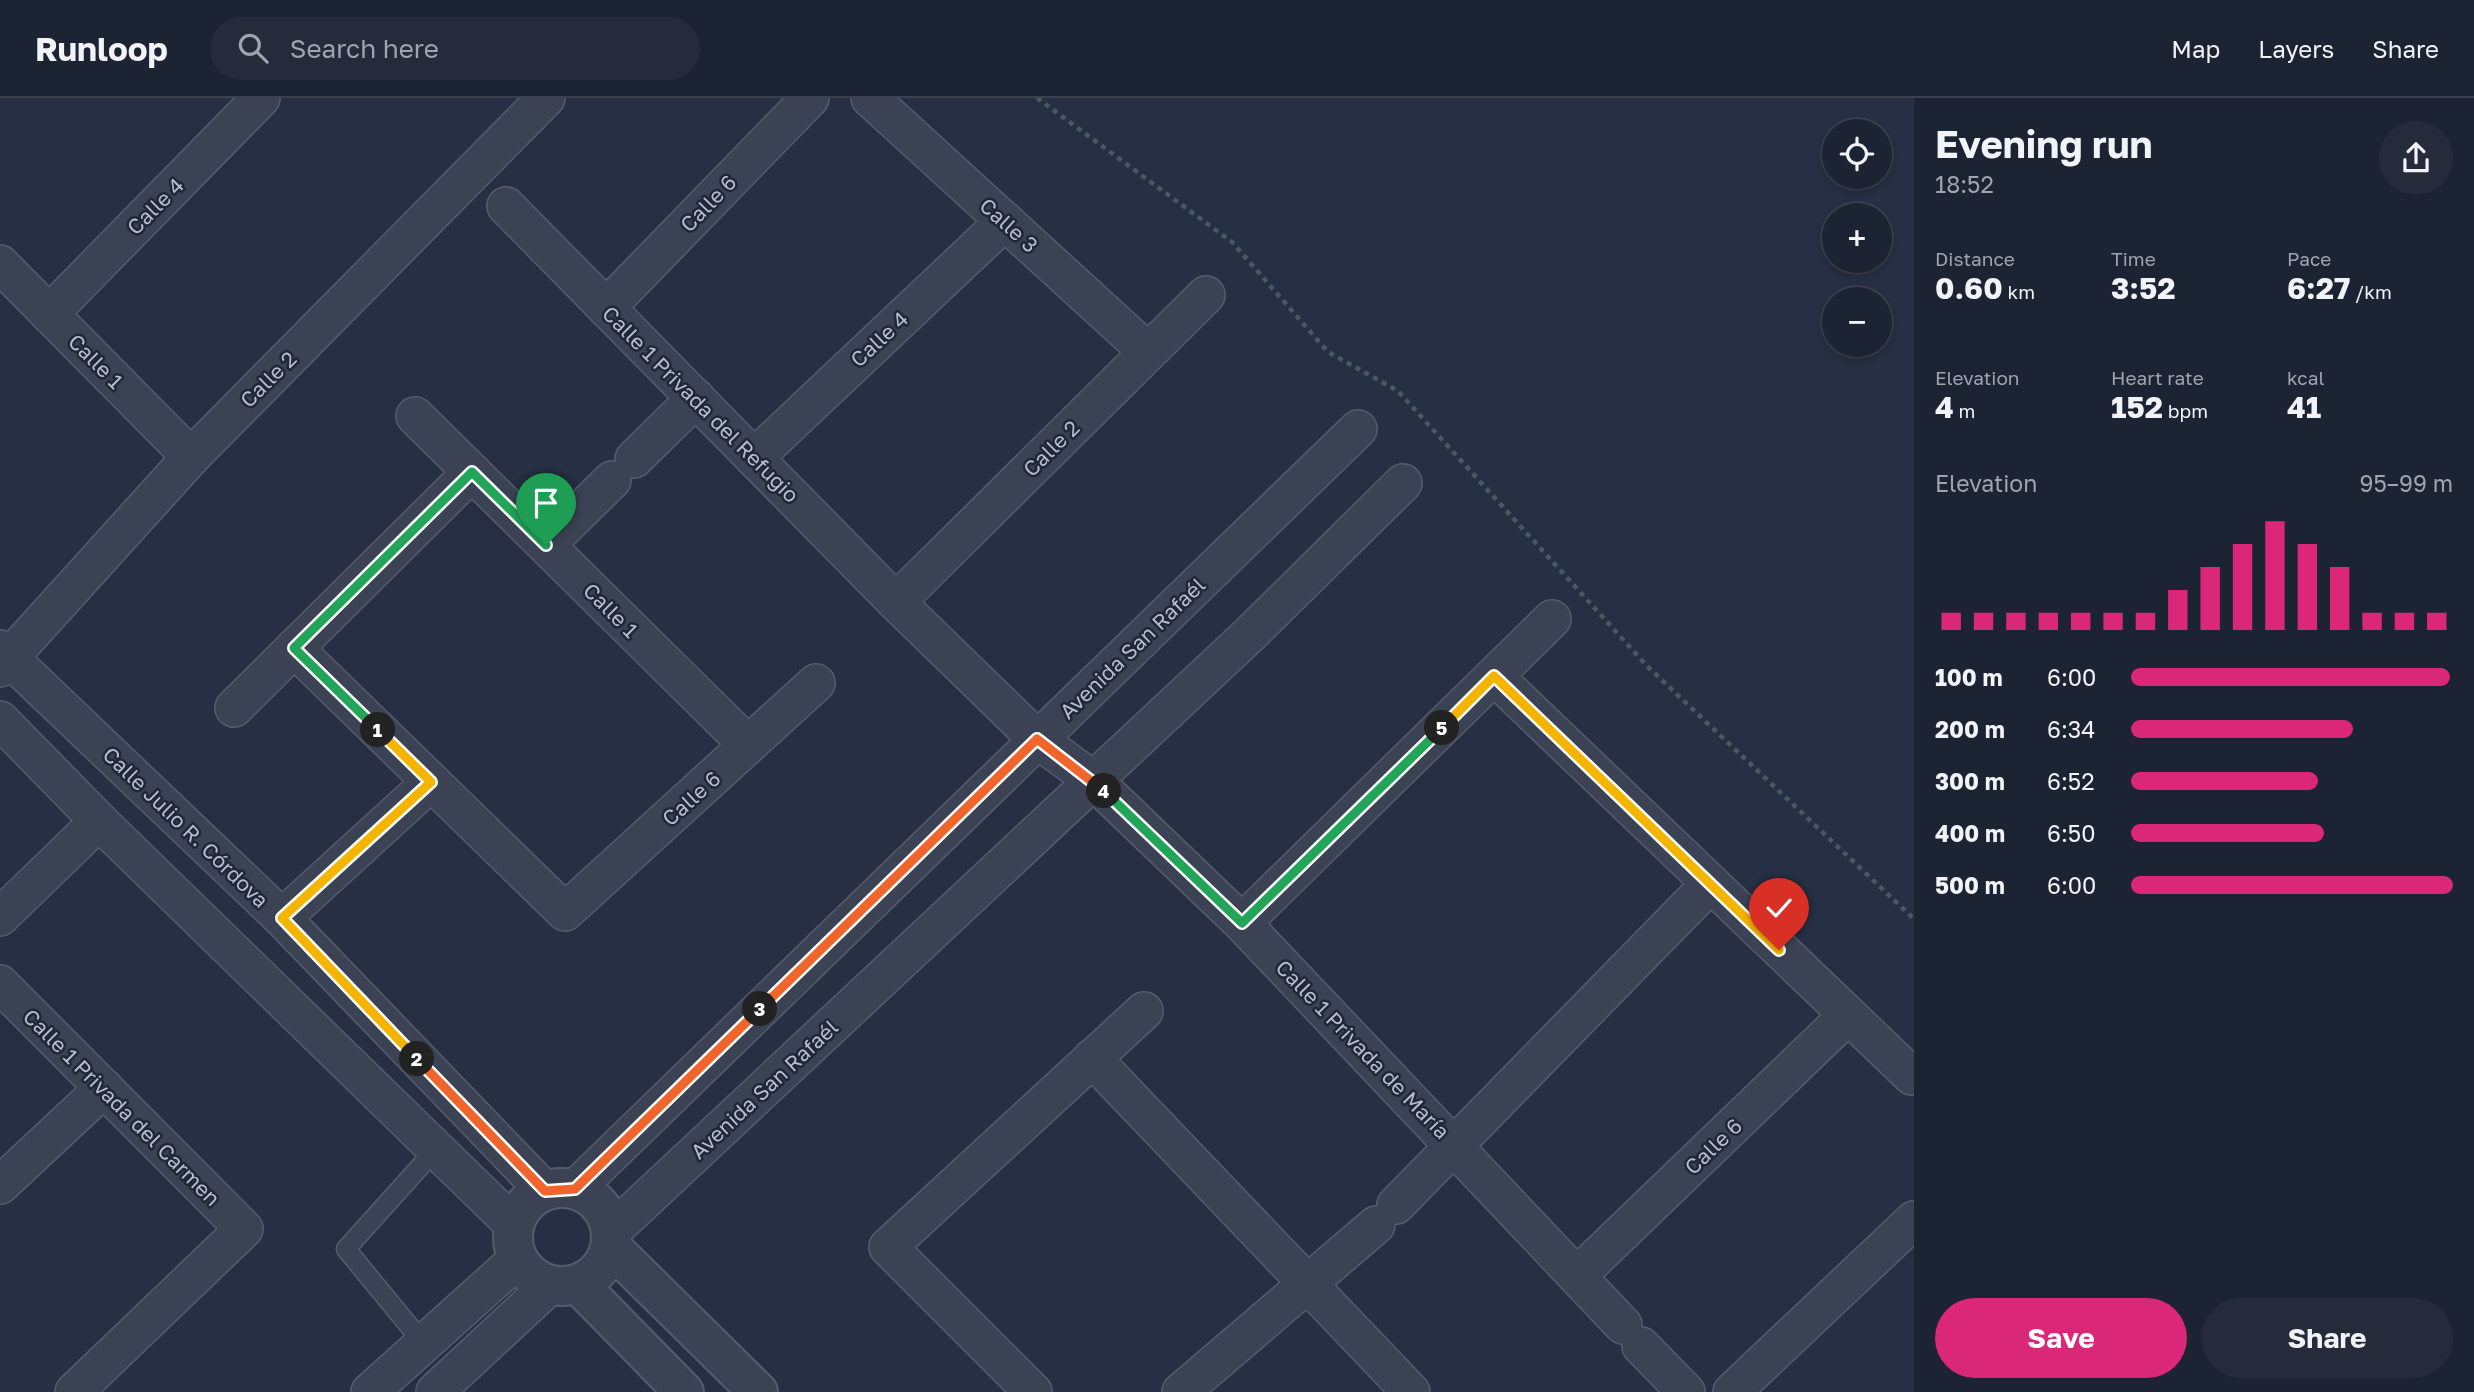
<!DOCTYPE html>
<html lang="en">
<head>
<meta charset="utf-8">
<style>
  :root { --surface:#1c2332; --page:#252b3a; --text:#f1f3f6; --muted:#a0a4ac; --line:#3a404d; --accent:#db2777 }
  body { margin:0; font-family:"Golos Text",sans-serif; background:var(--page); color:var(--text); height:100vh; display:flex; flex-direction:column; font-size:26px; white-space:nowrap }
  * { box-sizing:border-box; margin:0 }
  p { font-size:23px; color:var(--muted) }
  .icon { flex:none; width:38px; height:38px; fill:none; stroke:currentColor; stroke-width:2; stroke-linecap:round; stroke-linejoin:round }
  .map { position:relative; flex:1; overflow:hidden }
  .panel { display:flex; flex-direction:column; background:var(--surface); width:560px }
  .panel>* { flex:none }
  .buttons { position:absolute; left:1822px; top:21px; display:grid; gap:14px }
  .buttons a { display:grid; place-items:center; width:70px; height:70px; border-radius:50%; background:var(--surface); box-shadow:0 4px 10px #0003,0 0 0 2px var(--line); font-size:35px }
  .pin { position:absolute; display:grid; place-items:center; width:60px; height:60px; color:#fff; margin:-72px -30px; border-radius:50% 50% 50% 0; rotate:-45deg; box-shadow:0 0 7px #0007 }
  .pin .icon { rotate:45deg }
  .km { position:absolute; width:35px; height:35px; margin:-18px; border-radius:50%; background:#222; color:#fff; font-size:19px; line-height:35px; text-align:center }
  .round { display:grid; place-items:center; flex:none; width:74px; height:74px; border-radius:37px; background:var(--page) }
  .overview { display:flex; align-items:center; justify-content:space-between; height:119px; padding:0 21px }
  h1 { font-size:38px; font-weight:700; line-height:52px }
  .stats { display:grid; grid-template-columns:repeat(3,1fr); gap:10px; height:119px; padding:7px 21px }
  .stats div { display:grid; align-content:center }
  .stats b { font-size:30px; font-weight:700 }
  .stats small { font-size:19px; font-weight:400 }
  .stats p { font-size:19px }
  .chart { height:196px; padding:14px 21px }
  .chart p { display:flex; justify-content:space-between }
  .chart svg { width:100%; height:126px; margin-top:7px; stroke:var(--accent); stroke-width:6 }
  .button { display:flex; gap:14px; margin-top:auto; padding:14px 21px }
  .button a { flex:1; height:80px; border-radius:42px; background:var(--accent); color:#fff; font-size:28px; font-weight:700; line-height:80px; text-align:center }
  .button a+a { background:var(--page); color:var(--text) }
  ul { padding:0 21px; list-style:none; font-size:23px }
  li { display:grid; grid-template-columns:112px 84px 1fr; align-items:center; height:52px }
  li i { height:18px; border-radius:9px; background:var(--accent) }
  header { display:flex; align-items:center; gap:42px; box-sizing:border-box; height:98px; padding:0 35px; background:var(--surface); border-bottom:2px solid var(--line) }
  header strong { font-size:33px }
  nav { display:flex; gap:38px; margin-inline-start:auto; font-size:24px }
  .search { width:490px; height:63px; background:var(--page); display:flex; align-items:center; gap:18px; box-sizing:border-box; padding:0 24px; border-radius:38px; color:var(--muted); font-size:26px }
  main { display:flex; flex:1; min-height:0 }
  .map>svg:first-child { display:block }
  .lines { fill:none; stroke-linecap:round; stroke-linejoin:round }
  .service-casing { stroke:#555d6d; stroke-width:21 }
  .minor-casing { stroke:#555d6d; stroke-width:40 }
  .tertiary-casing { stroke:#555d6d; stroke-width:42 }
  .path { stroke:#465b60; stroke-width:4.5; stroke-dasharray:5 5; stroke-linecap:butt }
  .service { stroke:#3a4253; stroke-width:18 }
  .minor { stroke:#3a4253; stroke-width:37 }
  .tertiary { stroke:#3a4253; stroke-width:38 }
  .split-1-casing { stroke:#fff; stroke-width:14 }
  .split-2-casing { stroke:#fff; stroke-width:14 }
  .split-3-casing { stroke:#fff; stroke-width:14 }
  .split-4-casing { stroke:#fff; stroke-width:14 }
  .split-5-casing { stroke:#fff; stroke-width:14 }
  .split-6-casing { stroke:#fff; stroke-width:14 }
  .split-1 { stroke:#22a559; stroke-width:9 }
  .split-2 { stroke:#f5b400; stroke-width:9 }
  .split-3 { stroke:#f0652b; stroke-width:9 }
  .split-4 { stroke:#f0652b; stroke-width:9 }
  .split-5 { stroke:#22a559; stroke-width:9 }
  .split-6 { stroke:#f5b400; stroke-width:9 }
  .labels { text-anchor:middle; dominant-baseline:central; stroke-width:5; stroke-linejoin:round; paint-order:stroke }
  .street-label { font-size:21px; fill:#b7bdcc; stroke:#1f2738 }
</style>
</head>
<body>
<header>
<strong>Runloop</strong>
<div class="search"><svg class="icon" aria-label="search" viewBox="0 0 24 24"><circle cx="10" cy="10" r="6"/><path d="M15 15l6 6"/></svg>Search here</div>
<nav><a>Map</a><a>Layers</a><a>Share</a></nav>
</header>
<main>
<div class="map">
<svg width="1914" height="1294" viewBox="0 0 1914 1294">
  <rect width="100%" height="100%" fill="#262f43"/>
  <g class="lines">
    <!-- service casing -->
    <g class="service-casing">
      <polyline id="service" points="424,1246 346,1151 436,1051"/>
    </g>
    <!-- minor casing -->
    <g class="minor-casing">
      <g id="minor">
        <polyline points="870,0 1148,254"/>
        <polyline points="506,108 896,504 1037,641 1094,683 1242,825 1623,1227"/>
        <polyline points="0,166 191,359"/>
        <polyline points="606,210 810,0"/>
        <polyline points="49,216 261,0"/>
        <polyline points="415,318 748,647"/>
        <polyline points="754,360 1005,123"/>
        <polyline points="634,361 696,300"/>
        <polyline points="546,447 612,382"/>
        <polyline points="896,504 1206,197"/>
        <polyline points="294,550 565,814 816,585"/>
        <polyline points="0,551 282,820 545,1093"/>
        <polyline points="0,570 191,359 546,0"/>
        <polyline points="1494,578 1912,978"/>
        <polyline points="234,610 472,374"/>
        <polyline points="0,622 99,723 514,1127"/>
        <polyline points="0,819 99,723"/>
        <polyline points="282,820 431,684"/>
        <polyline points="1242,825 1552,521"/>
        <polyline points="0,886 244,1131 74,1294"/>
        <polyline points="1092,960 1411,1294"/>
        <polyline points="0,1087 104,990"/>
        <polyline points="575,1091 1358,331"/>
        <polyline points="1396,1107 1710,786"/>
        <polyline points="611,1134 1250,536 1403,385"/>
        <polyline points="1577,1178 1848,917"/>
        <polyline points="1641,1248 1686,1294"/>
        <polyline points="370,1294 518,1161"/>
        <polyline points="435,1294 550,1187"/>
        <polyline points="1033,1294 888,1149 1144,913"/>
        <polyline points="1181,1294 1376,1127"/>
        <polyline points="1732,1294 1914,1122"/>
      </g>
    </g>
    <!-- tertiary casing -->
    <g class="tertiary-casing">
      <g id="tertiary">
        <circle cx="562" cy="1139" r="49"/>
        <polyline points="611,1149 758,1294"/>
        <polyline points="578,1186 684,1294"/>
      </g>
    </g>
    <!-- path -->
    <polyline class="path" points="1037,0 1232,144 1328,254 1398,293 1647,568 1914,821"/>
    <!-- service -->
    <use href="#service" class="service"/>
    <!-- minor -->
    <use href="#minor" class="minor"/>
    <!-- tertiary -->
    <use href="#tertiary" class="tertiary"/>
  </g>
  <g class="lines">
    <!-- split-1 casing -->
    <g class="split-1-casing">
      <polyline id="split-1" points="378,632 294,550 472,374 546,447"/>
    </g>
    <!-- split-2 casing -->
    <g class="split-2-casing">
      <polyline id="split-2" points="378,632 431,684 282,820 417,961"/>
    </g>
    <!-- split-3 casing -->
    <g class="split-3-casing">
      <polyline id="split-3" points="417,961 545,1093 575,1091 760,911"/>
    </g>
    <!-- split-4 casing -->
    <g class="split-4-casing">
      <polyline id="split-4" points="760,911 1037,641 1104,693"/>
    </g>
    <!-- split-5 casing -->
    <g class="split-5-casing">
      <polyline id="split-5" points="1104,693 1242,825 1442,630"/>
    </g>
    <!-- split-6 casing -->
    <g class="split-6-casing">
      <polyline id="split-6" points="1442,630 1494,578 1779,852"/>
    </g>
    <!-- split-1 -->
    <use href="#split-1" class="split-1"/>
    <!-- split-2 -->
    <use href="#split-2" class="split-2"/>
    <!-- split-3 -->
    <use href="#split-3" class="split-3"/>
    <!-- split-4 -->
    <use href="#split-4" class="split-4"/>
    <!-- split-5 -->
    <use href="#split-5" class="split-5"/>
    <!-- split-6 -->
    <use href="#split-6" class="split-6"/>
  </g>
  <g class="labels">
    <!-- street labels -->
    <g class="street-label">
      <text transform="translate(708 105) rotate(-46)">Calle 6</text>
      <text transform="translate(155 108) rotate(-45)">Calle 4</text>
      <text transform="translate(1009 127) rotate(42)">Calle 3</text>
      <text transform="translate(879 241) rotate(-43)">Calle 4</text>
      <text transform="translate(96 263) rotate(45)">Calle 1</text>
      <text transform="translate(268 281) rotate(-45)">Calle 2</text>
      <text transform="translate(701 306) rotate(45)">Calle 1 Privada del Refugio</text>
      <text transform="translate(1051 350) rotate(-45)">Calle 2</text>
      <text transform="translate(611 512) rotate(45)">Calle 1</text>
      <text transform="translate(1132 550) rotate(-44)">Avenida San Rafaél</text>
      <text transform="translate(691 700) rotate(-42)">Calle 6</text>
      <text transform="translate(186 729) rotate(44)">Calle Julio R. Córdova</text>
      <text transform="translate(1363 951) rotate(46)">Calle 1 Privada de María</text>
      <text transform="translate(764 991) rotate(-43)">Avenida San Rafaél</text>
      <text transform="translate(122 1009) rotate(45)">Calle 1 Privada del Carmen</text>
      <text transform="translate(1713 1048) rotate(-44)">Calle 6</text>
    </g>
  </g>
</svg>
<div class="buttons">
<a><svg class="icon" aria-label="locate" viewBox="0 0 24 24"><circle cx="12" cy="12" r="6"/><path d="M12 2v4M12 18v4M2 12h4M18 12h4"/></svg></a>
<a>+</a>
<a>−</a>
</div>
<div class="pin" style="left:546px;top:447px;background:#1e9e55"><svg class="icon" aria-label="arrive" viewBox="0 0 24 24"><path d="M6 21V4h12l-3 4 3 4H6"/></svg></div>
<div class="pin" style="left:1779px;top:852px;background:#d93025"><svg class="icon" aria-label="check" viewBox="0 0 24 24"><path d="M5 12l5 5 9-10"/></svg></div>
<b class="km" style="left:378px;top:632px">1</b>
<b class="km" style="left:417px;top:961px">2</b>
<b class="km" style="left:760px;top:911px">3</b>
<b class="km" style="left:1104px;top:693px">4</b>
<b class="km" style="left:1442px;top:630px">5</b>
</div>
<section class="panel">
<div class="overview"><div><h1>Evening run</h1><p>18:52</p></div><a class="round"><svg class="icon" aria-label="share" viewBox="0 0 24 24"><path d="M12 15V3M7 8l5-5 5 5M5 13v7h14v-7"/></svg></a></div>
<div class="stats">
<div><p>Distance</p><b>0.60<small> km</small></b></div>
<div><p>Time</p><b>3:52</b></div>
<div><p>Pace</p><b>6:27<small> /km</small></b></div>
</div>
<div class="stats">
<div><p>Elevation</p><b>4<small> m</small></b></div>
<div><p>Heart rate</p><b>152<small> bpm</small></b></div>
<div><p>kcal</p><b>41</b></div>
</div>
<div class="chart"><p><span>Elevation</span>95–99 m</p>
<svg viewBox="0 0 160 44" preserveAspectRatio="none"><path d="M5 44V38M15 44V38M25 44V38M35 44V38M45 44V38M55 44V38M65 44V38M75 44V30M85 44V22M95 44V14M105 44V6M115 44V14M125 44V22M135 44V38M145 44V38M155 44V38"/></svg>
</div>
<ul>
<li><b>100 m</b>6:00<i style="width:99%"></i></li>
<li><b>200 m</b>6:34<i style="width:69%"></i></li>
<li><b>300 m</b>6:52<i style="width:58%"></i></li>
<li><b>400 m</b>6:50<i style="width:60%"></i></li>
<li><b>500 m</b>6:00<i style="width:100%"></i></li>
</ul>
<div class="button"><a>Save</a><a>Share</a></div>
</section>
</main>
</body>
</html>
